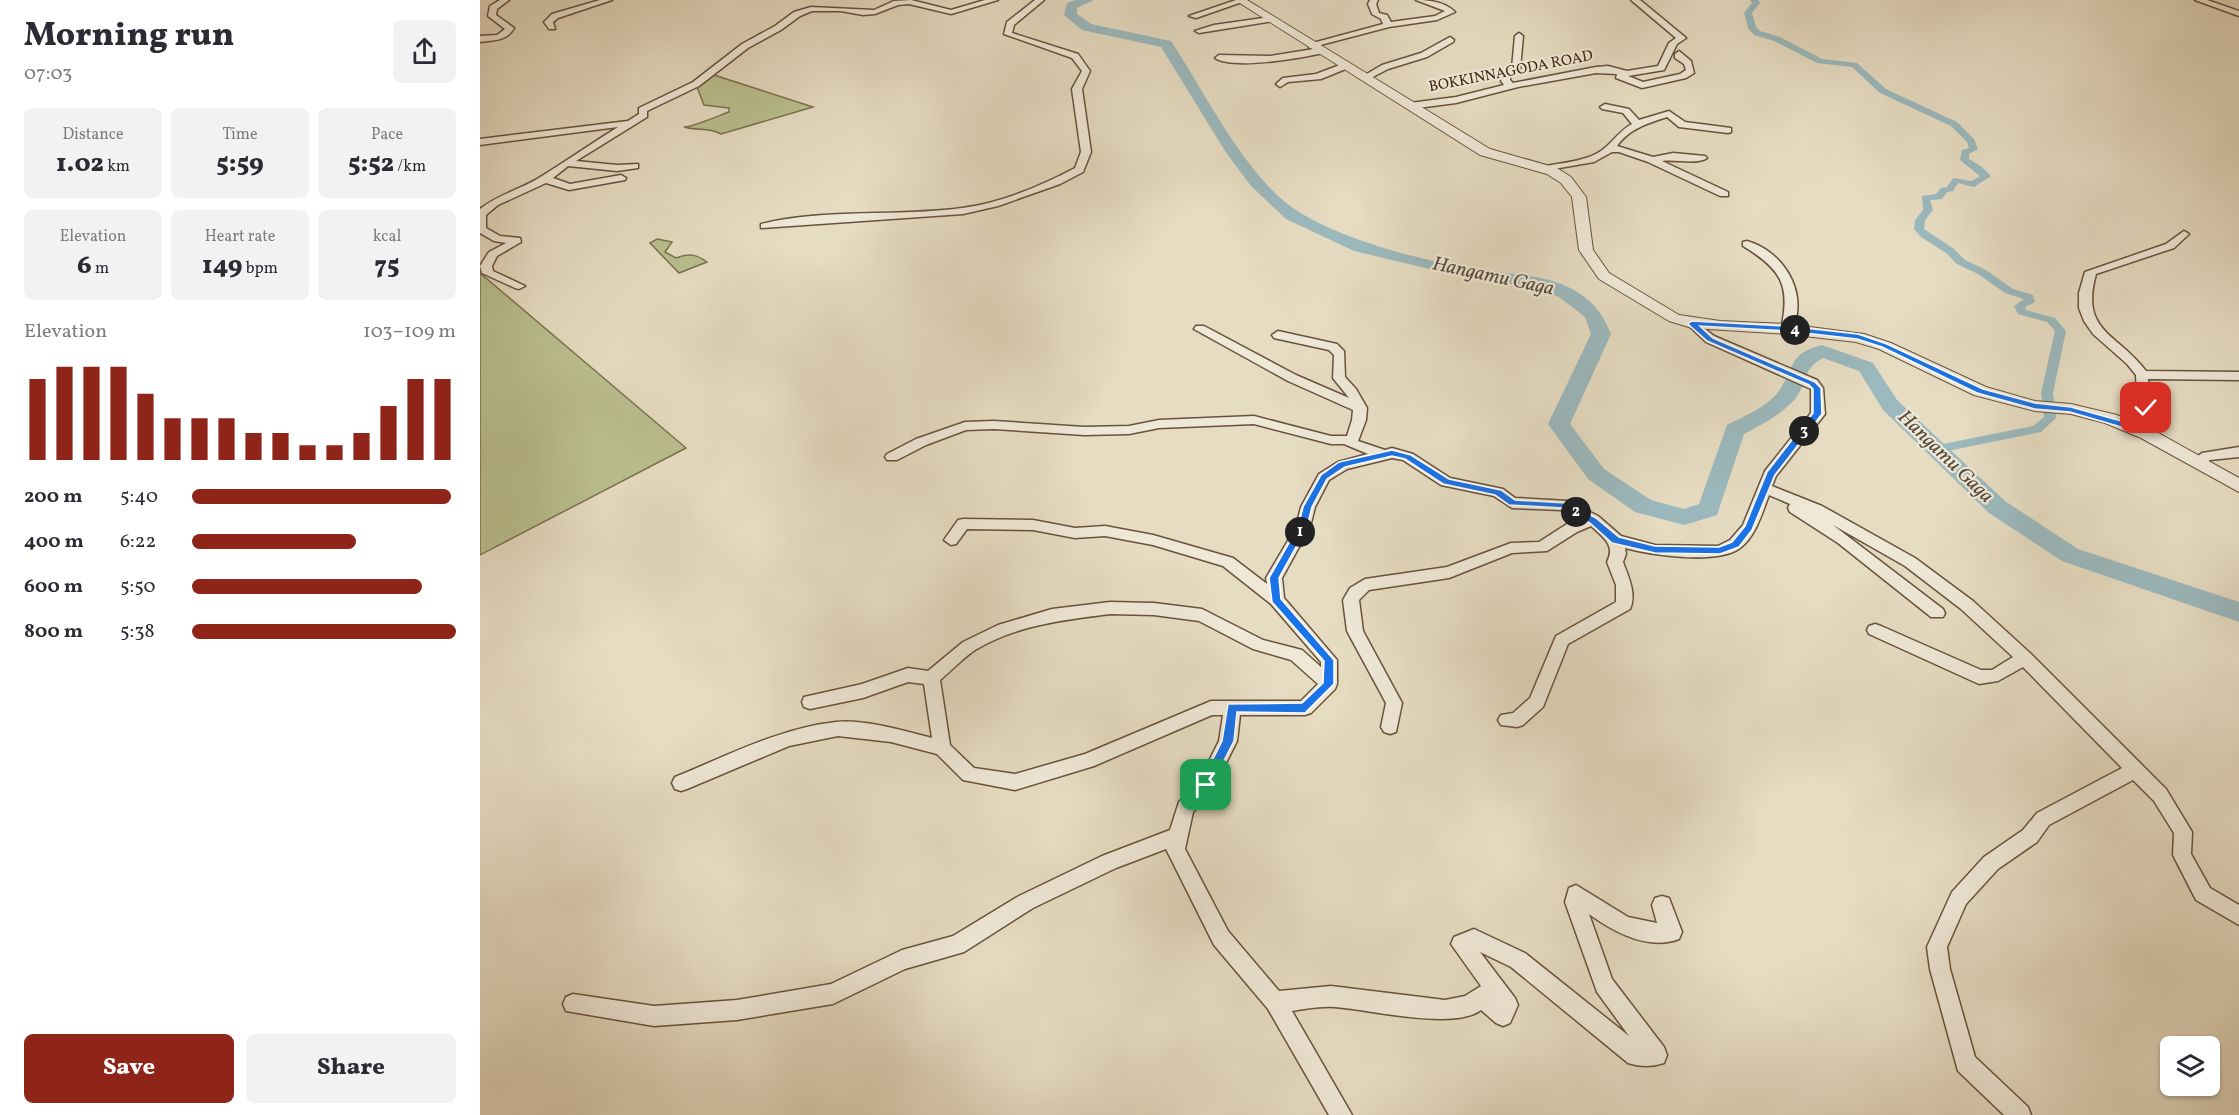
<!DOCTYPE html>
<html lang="en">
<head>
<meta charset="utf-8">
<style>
  :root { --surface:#fff; --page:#f2f2f3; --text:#2b2b33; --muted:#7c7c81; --accent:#8f2418 }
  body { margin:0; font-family:Vollkorn,serif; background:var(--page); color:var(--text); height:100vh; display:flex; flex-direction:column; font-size:22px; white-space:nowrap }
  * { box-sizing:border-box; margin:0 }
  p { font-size:20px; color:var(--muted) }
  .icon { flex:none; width:33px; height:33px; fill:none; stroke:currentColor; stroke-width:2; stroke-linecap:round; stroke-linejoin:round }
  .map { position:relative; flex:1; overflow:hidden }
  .drawer { display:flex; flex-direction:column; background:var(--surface); width:480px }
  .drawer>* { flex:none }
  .buttons { position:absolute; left:1680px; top:1036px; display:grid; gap:12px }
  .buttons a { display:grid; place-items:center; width:60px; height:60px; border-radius:9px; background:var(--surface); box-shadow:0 2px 4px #0004; font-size:30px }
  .pin { position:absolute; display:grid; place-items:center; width:51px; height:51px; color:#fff; margin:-26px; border-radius:12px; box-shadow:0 3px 9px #0006 }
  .km { position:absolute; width:30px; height:30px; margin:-15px; border-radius:50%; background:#222; color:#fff; font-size:16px; line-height:30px; text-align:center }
  .round { display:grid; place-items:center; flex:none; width:63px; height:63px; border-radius:9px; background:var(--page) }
  .summary { display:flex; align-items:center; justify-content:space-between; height:102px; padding:0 24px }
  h1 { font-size:33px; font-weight:800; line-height:45px }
  .metrics { display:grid; grid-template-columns:repeat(3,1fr); gap:9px; height:102px; padding:6px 24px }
  .metrics div { display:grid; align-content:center; border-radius:9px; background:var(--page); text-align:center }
  .metrics b { font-size:26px; font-weight:800 }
  .metrics small { font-size:16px; font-weight:400 }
  .metrics p { font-size:16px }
  .chart { height:168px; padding:12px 24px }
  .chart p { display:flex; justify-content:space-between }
  .chart svg { width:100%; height:108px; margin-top:6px; stroke:var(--accent); stroke-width:6 }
  .action { display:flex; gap:12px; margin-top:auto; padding:12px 24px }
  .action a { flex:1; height:69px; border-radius:9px; background:var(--accent); color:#fff; font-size:24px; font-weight:800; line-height:69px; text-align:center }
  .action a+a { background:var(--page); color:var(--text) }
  ul { padding:0 24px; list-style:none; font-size:20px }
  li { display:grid; grid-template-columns:96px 72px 1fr; align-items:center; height:45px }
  li i { height:15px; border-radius:8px; background:var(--accent) }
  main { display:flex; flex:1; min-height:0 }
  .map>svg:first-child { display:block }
  .green { fill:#babf90; stroke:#7c7250; stroke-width:1.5 }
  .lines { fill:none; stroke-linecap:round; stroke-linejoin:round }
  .canal { fill:#9bb9be; fill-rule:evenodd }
  .river { fill:#9bb9be; fill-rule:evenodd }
  .minor-casing { stroke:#68523c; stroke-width:3 }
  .tertiary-casing { stroke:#68523c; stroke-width:2 }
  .minor { fill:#efe8d7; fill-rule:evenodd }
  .tertiary { fill:#efe8d7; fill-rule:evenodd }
  .route { fill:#1a73e8; stroke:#fff; stroke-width:1.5 }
  .labels { text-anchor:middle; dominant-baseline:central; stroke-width:4.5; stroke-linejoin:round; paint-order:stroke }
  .far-street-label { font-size:15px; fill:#3e240f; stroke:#efe8d7 }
  .water-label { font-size:20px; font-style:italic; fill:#55493b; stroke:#efe8d7 }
</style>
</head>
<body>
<main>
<section class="drawer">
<div class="summary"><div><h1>Morning run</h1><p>07:03</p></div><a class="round"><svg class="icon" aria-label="share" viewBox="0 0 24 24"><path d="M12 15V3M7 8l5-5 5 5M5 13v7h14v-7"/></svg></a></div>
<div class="metrics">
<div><p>Distance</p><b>1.02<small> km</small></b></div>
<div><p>Time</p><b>5:59</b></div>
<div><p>Pace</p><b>5:52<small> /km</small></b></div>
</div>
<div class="metrics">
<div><p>Elevation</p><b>6<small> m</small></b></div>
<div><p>Heart rate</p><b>149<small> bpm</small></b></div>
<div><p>kcal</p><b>75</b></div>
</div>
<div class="chart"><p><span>Elevation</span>103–109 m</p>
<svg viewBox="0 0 160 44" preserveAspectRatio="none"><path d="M5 44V11M15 44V6M25 44V6M35 44V6M45 44V17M55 44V27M65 44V27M75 44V27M85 44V33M95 44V33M105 44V38M115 44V38M125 44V33M135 44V22M145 44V11M155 44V11"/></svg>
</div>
<ul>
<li><b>200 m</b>5:40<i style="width:98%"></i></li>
<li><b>400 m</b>6:22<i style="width:62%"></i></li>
<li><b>600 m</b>5:50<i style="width:87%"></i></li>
<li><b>800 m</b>5:38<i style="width:100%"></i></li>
</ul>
<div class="action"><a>Save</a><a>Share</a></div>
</section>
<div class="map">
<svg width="1759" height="1115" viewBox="0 0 1759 1115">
  <rect width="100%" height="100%" fill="#e6dcc2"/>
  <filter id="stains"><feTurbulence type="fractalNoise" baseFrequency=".00333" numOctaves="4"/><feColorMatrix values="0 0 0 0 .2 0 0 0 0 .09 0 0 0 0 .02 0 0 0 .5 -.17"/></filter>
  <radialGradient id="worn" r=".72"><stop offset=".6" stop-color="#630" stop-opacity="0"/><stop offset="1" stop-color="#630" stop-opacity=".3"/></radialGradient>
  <!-- green -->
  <g class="green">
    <path d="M234,75L333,107L241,134C230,127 217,131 204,127C215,126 238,116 249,112V108L224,105L217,87Z"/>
    <path d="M177,239L192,242L185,252L196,258C209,253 216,254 227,262L199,273L170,243Z"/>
    <polygon points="0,273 206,448 0,555"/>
  </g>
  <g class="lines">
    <!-- canal -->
    <polygon class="canal" points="1270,0 1278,0 1280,3 1272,13 1276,27 1280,31 1300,37 1342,59 1377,63 1406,89 1477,122 1494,139 1498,149 1489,154 1489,159 1502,167 1511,176 1494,187 1478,183 1473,191 1467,192 1462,199 1450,200 1453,210 1445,220 1444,229 1474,249 1485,260 1506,270 1533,289 1553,295 1555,302 1545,307 1546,310 1575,318 1586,331 1573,393 1576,418 1561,432 1457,453 1453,452 1451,449 1453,446 1553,426 1564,417 1561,393 1575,331 1567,322 1538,314 1534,306 1544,299 1525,293 1498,274 1477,264 1466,253 1441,237 1434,229 1435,220 1443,210 1442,196 1456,194 1461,188 1467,187 1473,178 1492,181 1500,176 1480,160 1482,150 1489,148 1487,142 1471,126 1400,93 1372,67 1337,63 1294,41 1274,35 1268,28 1264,13 1272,3"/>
    <!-- river -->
    <path class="river" d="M596,0H614L597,8V14L611,24L691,41C725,92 767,180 819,212C864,240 934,258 987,268C1019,274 1065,273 1094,290C1114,302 1122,313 1131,334L1090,424L1124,469L1171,500L1204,509L1219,504L1247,425C1264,416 1287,407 1299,391C1315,367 1308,354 1342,345L1393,363L1417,400L1525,501L1598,549L1759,602V622L1582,561L1509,513L1403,410L1379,371L1343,358C1321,370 1328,383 1315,399C1301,415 1282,424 1264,434L1237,515L1204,525L1155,512L1108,479L1068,424L1111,334L1105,317L1079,297L1046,286L987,278L874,251L806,219L771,186L745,151L681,47L602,30L584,15L587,3Z"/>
    <!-- minor casing -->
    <g class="minor-casing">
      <g id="minor">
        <path d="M20,0H29L17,9L16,15L34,28C27,41 14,40 0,42V36L17,35L25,29L8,16L10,6Z"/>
        <polygon points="120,0 132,0 78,18 73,22 75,29 69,29 64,22 72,14"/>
        <path d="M431,0L471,10L505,0H518L471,14L429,4L418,5L395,14L383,15L361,11H332L320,16L301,30L268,48L219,86L167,111V117L96,161L137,165L158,164V168L137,171L88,166L73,178L90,184L141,175L146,178L145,180L89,190L66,183L18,205L6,215V228L20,236L40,238L41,242L17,256L12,266L13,271L45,286L39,289L35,288L2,273L0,266L9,252L26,243L14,241L0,233V209C19,194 42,189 62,176C88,160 112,143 138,127L0,145V139L148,121L159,114V108L213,82L262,44L295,26L314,12L331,7L394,10L414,1Z"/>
        <path d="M555,0H564L534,25L532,33L598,54L610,71L602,89L611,152L603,172L580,184L518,206L483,214L281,228V224C346,208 416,217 482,208C521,203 561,186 595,168L601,152L592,89L602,71L592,58L524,34L527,22Z"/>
        <polygon points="756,0 765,1 716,18 709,16"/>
        <path d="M890,0H898L896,4L899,13L907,15L911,22L955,16L965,11L936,0C950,0 965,2 975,12L957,20L909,27L829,48V44L903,24L901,19L892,14L888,4Z"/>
        <polygon points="1151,0 1160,0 1206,38 1197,44 1184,70 1148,76 1163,82 1200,74 1206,70 1204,64 1195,58 1195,54 1199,51 1211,61 1214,73 1206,78 1162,88 1136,78 1137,74 1116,73 1038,87 976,103 930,109 925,106 930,103 976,97 1024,85 1021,81 1023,74 1032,68 1035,36 1039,33 1043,36 1040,69 1030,77 1030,80 1033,83 1116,67 1128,66 1147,71 1178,66 1189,43 1196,38"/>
        <polygon points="1715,0 1727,0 1759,11 1759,16"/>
        <polygon points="790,17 793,17 793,21 719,33 715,31 734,25"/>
        <polygon points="970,37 974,40 973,42 947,57 908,69 887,80 880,78 902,65 941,53"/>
        <path d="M840,48L843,49V53C821,58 753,70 735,58L739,55L790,56Z"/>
        <polygon points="865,63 868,64 868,68 841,79 808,82 800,87 796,84 803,78 836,74"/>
        <path d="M1125,104L1149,109L1159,120L1189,111L1205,122L1251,128V132L1248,133L1199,127L1187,117C1168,123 1149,129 1137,146L1173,157L1193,153L1225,156L1227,158C1217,165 1195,159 1182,161L1248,192V196H1240L1168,162L1139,152H1132L1114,162L1062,171V167C1083,162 1111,162 1127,146C1136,138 1141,130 1152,124L1143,113L1122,109L1120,107Z"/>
        <path d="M1704,231L1709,234L1694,248L1616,274C1600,332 1636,332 1666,371L1759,372V380L1668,379L1671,419L1653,429H1643L1641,426L1658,417L1656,375L1647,364L1613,334L1604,321L1599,308V293L1605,272L1686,244Z"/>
        <path d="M1267,241C1305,252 1330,295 1311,332H1303L1301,329C1311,285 1301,269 1263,246V242Z"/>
        <path d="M1212,319L1234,336L1337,380L1343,388L1345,414L1296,476L1292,486L1342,506L1435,558L1493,601L1551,654L1686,789L1712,832L1711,854L1730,888L1759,905V925L1716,900L1693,855L1694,833L1674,801L1653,780L1569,825L1557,842L1518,869L1486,904L1467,947L1470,969L1495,1057L1548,1107L1551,1115H1524L1478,1071L1450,969L1447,947L1472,892L1504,857L1543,830L1557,813L1642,768L1543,667L1518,681L1499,684L1389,634L1387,630L1389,626L1395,624L1401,626L1501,670H1512L1533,657L1481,609L1425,566L1353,525L1463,609L1465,613L1463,617H1451L1358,543L1310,512L1308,508L1310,504L1289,495C1282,513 1276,536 1260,548C1237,565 1172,555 1145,548L1146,554L1143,562C1148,576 1157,594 1150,609L1088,644L1063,707L1043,725L1037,727L1021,725L1018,720L1021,715L1033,713L1050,698L1076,636L1136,602V585L1127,562C1136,545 1123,537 1111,526L1097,532L1067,551L1032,553L969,578L889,590L879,600L883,631L922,703L916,732L910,734L904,732L901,727L906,703L867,631L863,600L870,588L885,579L967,567L1031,543L1059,542L1087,524L1100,519L1081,510L1032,508L1014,496L961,485L923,460L912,458L867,469L849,480L835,507L830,527L802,578L804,598L857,660V684L855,689L831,713L825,715H760L757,741L732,791L713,812L705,849L748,931L799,991L851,986L965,1000L985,996L1001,986L971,944L974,937L994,929L1045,953L1149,1036L1117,992L1085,902L1089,888L1096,885L1148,917L1177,923L1172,905L1175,898L1182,896L1189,898L1202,932L1199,939C1168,951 1134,932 1109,914L1132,979L1184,1047L1187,1055L1184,1063C1172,1067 1160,1067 1148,1063L1031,967L1000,952L1035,998L1038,1005L1030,1023L1023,1026L1016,1023L1001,1010C973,1031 889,1009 854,1007C840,1006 825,1009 812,1011L872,1115H849L788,1009L734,945L686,849L636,868L553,908L484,952L425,969L353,1004L257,1020L174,1026L86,1011L83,1004L86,997L93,994L174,1006L257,1000L351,984L422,950L473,936L539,896L622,856L690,830L699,802L720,779L739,741L743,715H732L614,766L535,790L483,780L457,754L411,742L358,736L309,746L207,789L201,791L195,789L192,783L195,777C247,756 300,728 356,722C384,719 425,731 452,738L444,684L428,682L383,698L330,709L324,707L322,702L324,697L382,684L428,668L448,671L483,642L518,625L572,609L630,602L674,603L722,609L783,640L822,650L841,667V662L791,604L743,566L673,545L625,536L595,538L553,530L487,529L476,544L471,545L464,540L478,520L483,519L553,520L595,528L625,526L673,535L753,558L787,584L786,578L816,527L821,507L839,474L858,462L888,454L864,444H851L774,424L679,428L649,434L604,435L514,429L486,430L446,445L417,460H407L405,457L407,454L436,439L485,422L514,421L604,427L649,426L679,420L774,416L851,436H867L872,420L873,410L808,381L714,329L716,326H724L816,375L869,398L853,378L854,355L849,350L794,338L792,335L798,331L857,344L864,351L865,377L876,389L887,408L886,420L878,441L905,450L912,448L933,454L970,478L1023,489L1035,498L1088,501L1118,516L1141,536L1175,545L1238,546L1250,540L1263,525L1285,471L1331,413V389L1226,342L1206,323ZM630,614L674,615L719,621L773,649L811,660L838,684L821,701H731L605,754L535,774L494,768L470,745L460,680C471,671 483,658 495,650C536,625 584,620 630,614Z"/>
        <polygon points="1759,447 1759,457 1730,460 1719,466 1712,461 1722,453"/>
      </g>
    </g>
    <!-- tertiary casing -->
    <g class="tertiary-casing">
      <polygon id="tertiary" points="755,0 767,0 1010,149 1077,168 1091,177 1106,197 1113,250 1129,273 1199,315 1240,321 1307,324 1384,334 1411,343 1506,387 1555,401 1591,404 1637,415 1673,430 1759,478 1759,492 1661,438 1625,423 1591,414 1555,411 1494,395 1399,349 1376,342 1307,334 1212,328 1189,321 1119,279 1099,250 1092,197 1081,183 1067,174 1000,155"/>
    </g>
    <!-- minor -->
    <use href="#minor" class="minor"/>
    <!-- tertiary -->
    <use href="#tertiary" class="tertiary"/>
  </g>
  <!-- route -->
  <polygon class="route" points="1212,321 1307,326 1378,334 1407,344 1503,389 1555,403 1591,407 1648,423 1660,417 1662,408 1666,406 1671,408 1669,419 1648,429 1590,412 1555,409 1497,393 1402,347 1377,339 1307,331 1220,326 1233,338 1335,382 1341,388 1342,414 1295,475 1272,530 1259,547 1240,554 1175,553 1132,543 1110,523 1082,508 1029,505 1015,495 963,484 925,459 912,456 865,467 847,479 832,507 827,527 799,578 801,599 854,660 854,684 825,713 757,712 754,741 730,788 721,788 720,785 742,741 748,704 822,703 843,683 844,661 792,602 789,578 818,527 823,507 841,475 859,462 912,450 931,455 969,479 1021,490 1035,500 1087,503 1116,518 1139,537 1175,546 1239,547 1252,542 1265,526 1287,472 1333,413 1333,389 1329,385 1227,341 1209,325 1208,323"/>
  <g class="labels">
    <!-- far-street labels -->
    <g class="far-street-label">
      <text transform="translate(1031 72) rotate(-11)">BOKKINNAGODA ROAD</text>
    </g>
    <!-- water labels -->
    <g class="water-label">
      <text transform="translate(1013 277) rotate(12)">Hangamu Gaga</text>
      <text transform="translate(1465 457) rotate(44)">Hangamu Gaga</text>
    </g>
  </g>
  <rect width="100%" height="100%" filter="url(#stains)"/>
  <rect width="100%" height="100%" fill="url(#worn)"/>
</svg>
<div class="buttons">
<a><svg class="icon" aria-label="layers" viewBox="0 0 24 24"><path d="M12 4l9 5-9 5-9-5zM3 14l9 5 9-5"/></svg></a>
</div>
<div class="pin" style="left:726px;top:785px;background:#1e9e55"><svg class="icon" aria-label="arrive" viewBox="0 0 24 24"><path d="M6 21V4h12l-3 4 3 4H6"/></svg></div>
<div class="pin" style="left:1666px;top:408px;background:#d93025"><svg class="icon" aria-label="check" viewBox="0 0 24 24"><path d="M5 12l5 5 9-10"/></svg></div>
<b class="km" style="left:820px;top:532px">1</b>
<b class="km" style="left:1096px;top:512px">2</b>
<b class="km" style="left:1324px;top:431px">3</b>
<b class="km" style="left:1315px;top:330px">4</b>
</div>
</main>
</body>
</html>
